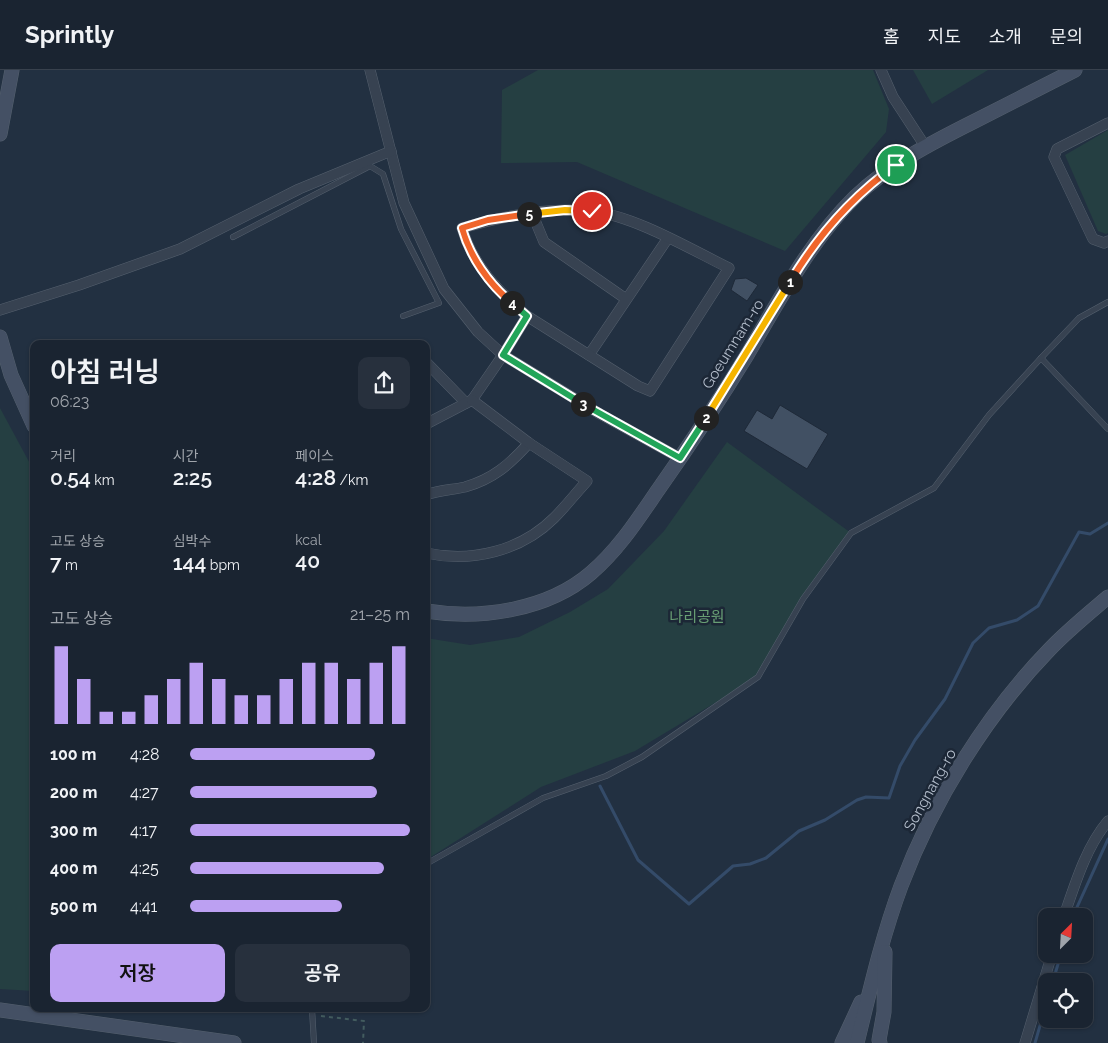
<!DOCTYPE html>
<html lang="ko">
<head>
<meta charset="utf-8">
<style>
  :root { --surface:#1a2431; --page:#27303d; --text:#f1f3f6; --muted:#9fa4ab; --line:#38414d; --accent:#bca0f2 }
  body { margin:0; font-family:Raleway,"Noto Sans KR",sans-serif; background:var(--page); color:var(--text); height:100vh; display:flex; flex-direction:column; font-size:19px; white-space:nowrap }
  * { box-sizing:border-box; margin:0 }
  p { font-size:16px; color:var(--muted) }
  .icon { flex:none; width:28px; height:28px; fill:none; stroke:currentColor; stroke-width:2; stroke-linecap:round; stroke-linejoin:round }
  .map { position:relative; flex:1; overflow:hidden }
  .panel { position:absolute; left:30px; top:270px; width:400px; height:672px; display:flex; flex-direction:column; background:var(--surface); border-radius:10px; box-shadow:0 1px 4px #0004,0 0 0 1px var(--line) }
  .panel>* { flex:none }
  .needle { width:32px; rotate:24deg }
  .tools { position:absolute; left:1038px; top:838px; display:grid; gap:10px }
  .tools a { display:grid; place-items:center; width:55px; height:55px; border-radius:10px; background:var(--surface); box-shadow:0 1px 4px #0004,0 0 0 1px var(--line); font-size:25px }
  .pin { position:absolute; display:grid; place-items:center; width:42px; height:42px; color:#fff; margin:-21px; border:2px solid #fff; border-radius:50%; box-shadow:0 1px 5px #0007 }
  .km { position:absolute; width:25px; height:25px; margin:-12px; border-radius:50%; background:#222; color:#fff; font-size:14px; line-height:25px; text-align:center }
  .round { display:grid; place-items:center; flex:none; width:52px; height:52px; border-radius:10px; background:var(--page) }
  .summary { display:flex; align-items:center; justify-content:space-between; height:85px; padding:0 20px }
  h1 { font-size:28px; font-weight:600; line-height:38px }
  .stats { display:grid; grid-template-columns:repeat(3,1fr); gap:8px; height:85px; padding:5px 20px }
  .stats div { display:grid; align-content:center }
  .stats b { font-size:21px; font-weight:600 }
  .stats small { font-size:14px; font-weight:400 }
  .stats p { font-size:14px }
  .chart { height:140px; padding:10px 20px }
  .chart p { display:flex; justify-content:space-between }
  .chart svg { width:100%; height:90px; margin-top:5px; stroke:var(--accent); stroke-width:6 }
  .action { display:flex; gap:10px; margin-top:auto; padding:10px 20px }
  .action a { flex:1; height:58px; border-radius:10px; background:var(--accent); color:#111; font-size:20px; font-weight:600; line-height:58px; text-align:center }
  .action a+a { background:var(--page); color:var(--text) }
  ul { padding:0 20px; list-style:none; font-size:16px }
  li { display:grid; grid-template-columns:80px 60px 1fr; align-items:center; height:38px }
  li i { height:12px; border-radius:6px; background:var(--accent) }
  header { display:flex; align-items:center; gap:30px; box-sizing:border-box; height:70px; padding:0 25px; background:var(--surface); border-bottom:1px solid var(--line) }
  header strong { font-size:24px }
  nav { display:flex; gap:28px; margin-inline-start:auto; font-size:18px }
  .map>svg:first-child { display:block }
  .green { fill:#253f42 }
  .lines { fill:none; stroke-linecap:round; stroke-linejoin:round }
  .stream { stroke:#344b69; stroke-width:3 }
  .building { fill:#415063; stroke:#1e2938 }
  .lane-casing { stroke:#55606e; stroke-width:6 }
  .street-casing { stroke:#55606e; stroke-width:11 }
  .secondary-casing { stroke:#55606e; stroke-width:15 }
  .path { stroke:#435c5f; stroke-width:2; stroke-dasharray:4 4; stroke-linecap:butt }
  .lane { stroke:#374251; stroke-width:5 }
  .street { stroke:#374251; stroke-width:10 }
  .secondary { stroke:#445064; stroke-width:14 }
  .split-1-casing { stroke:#fff; stroke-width:10 }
  .split-2-casing { stroke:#fff; stroke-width:10 }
  .split-3-casing { stroke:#fff; stroke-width:10 }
  .split-4-casing { stroke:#fff; stroke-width:10 }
  .split-5-casing { stroke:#fff; stroke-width:10 }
  .split-6-casing { stroke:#fff; stroke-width:10 }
  .split-1 { stroke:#f0652b; stroke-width:6 }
  .split-2 { stroke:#f5b400; stroke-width:6 }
  .split-3 { stroke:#22a559; stroke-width:6 }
  .split-4 { stroke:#22a559; stroke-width:6 }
  .split-5 { stroke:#f0652b; stroke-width:6 }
  .split-6 { stroke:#f5b400; stroke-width:6 }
  .labels { text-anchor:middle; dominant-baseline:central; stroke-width:5; stroke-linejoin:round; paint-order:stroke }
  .street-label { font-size:15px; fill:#b3bdcb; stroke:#1c2736 }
  .park-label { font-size:15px; fill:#689e74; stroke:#1c2736 }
</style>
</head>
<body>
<header>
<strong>Sprintly</strong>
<nav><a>홈</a><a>지도</a><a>소개</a><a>문의</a></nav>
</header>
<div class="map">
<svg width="1108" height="973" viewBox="0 0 1108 973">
  <rect width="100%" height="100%" fill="#223041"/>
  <!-- green -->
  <g class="green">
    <polygon points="538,0 873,0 889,39 886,62 785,181 577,92 501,93 502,20"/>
    <polygon points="913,0 988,0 932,34"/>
    <polygon points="1108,60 1108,163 1106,164 1098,161 1065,85"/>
    <polygon points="0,338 34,401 34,921 0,919"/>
    <polygon points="727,372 851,463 803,529 758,607 635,681 541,717 426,790 426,568 470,575 519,567 570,542 608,519 664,461"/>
  </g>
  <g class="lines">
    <!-- stream -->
    <g class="stream">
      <polyline points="600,716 638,790 689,834 733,796 750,794 766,788 799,761 825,750 857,730 866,727 889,728 900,696 915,670 945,629 973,573 989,558 1017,550 1038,536 1079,462 1090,464 1108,453"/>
      <polyline points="1073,846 1108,769"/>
      <polyline points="1053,911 1061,884"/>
      <polyline points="1035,973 1046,935"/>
    </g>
  </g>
  <!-- building -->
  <g class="building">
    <polygon points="746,208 758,215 747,231 731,220 735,209"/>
    <polygon points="780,335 828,364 807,399 744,361 757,340 772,349"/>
  </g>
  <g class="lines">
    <!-- lane casing -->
    <g class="lane-casing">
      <g id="lane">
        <polyline points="233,167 370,96 383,104 401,159 439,233 403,246"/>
        <polyline points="1041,288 1108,359"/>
        <polyline points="426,794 543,728 606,706 642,687 758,607 803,529 851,463 934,418 989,345 1041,288 1079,248 1108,232"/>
        <polyline points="312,939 314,973"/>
      </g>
    </g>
    <!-- street casing -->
    <g class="street-casing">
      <g id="street">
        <polyline points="370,0 404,133 444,219 478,262 503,285 600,344 680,388"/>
        <polyline points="881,0 893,27 925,76"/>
        <polyline points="1108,53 1057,79 1054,87 1093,169 1104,173 1108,171"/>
        <polyline points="532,143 544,172 626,229"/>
        <polyline points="0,240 79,215 180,179 299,119 391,81"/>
        <polyline points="589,285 668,168"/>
        <polyline points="426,292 466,333"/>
        <path d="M426,354L472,330L503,285L527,246C498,221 473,196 462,158C503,146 548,137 591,141C635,146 690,179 729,198L650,321L638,316L527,246"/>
        <path d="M426,425C438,420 452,420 465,417C493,409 509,395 529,373"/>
        <path d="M426,483C471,493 521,481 554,448C566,436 576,423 587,411L529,373L472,330"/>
        <path d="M1064,846C1075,814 1086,777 1108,751"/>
        <polyline points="1025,973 1052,884"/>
      </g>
    </g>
    <!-- secondary casing -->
    <g class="secondary-casing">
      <g id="secondary">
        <polyline points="0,64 12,0"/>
        <polyline points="0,267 11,305 34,356"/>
        <path d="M426,541C481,550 548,540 591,503C619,479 638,449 658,420C689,376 719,331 747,285C779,231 809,172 855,127C890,94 933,72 975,51C1008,34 1042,17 1075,0"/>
        <polyline points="0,940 234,973"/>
        <polyline points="842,973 861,932"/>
        <path d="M857,973C870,920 882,867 901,816C933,731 986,645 1049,580C1067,561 1088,544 1108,527"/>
        <polyline points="880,973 879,970 884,942 885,882"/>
      </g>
    </g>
    <!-- path -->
    <polyline class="path" points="321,946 364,951 363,973"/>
    <!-- lane -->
    <use href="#lane" class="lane"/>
    <!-- street -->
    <use href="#street" class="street"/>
    <!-- secondary -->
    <use href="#secondary" class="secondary"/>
  </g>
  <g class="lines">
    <!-- split-1 casing -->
    <g class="split-1-casing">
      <path id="split-1" d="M790,212C818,165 851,127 896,95"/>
    </g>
    <!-- split-2 casing -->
    <g class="split-2-casing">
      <polyline id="split-2" points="706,348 790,212"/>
    </g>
    <!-- split-3 casing -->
    <g class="split-3-casing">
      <polyline id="split-3" points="583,334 680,388 706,348"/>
    </g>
    <!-- split-4 casing -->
    <g class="split-4-casing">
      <polyline id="split-4" points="512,233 527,246 503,285 583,334"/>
    </g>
    <!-- split-5 casing -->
    <g class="split-5-casing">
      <path id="split-5" d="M512,233C489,214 470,187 462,158L488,150L529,144"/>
    </g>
    <!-- split-6 casing -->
    <g class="split-6-casing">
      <polyline id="split-6" points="529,144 565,140 592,141"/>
    </g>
    <!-- split-1 -->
    <use href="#split-1" class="split-1"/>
    <!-- split-2 -->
    <use href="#split-2" class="split-2"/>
    <!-- split-3 -->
    <use href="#split-3" class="split-3"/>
    <!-- split-4 -->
    <use href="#split-4" class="split-4"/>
    <!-- split-5 -->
    <use href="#split-5" class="split-5"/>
    <!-- split-6 -->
    <use href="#split-6" class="split-6"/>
  </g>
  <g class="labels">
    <!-- street labels -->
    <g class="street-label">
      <text transform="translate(733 274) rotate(-58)">Goeumnam-ro</text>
      <text transform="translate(930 720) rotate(-61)">Songnang-ro</text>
    </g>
    <!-- park labels -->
    <g class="park-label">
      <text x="697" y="547">나리공원</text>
    </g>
  </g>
</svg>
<div class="tools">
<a><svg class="needle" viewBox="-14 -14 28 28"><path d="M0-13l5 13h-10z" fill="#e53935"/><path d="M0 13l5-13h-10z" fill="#9fa4ab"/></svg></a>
<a><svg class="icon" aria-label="locate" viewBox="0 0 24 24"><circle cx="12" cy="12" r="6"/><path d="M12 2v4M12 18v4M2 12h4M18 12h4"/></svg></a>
</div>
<div class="pin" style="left:896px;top:95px;background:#1e9e55"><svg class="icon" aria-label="arrive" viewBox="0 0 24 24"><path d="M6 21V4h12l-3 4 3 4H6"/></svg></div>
<div class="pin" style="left:592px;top:141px;background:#d93025"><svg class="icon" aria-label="check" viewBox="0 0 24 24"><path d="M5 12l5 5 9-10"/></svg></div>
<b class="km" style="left:790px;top:212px">1</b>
<b class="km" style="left:706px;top:348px">2</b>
<b class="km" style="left:583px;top:334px">3</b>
<b class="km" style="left:512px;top:233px">4</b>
<b class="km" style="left:529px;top:144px">5</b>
<section class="panel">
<div class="summary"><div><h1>아침 러닝</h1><p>06:23</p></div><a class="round"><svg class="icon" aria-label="share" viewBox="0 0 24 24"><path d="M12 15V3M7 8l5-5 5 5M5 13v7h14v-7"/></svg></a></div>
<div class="stats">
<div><p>거리</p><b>0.54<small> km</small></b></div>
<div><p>시간</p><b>2:25</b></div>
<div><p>페이스</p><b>4:28<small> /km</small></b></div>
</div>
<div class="stats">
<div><p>고도 상승</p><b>7<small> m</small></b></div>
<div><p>심박수</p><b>144<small> bpm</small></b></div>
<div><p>kcal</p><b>40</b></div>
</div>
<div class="chart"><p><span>고도 상승</span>21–25 m</p>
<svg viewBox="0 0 160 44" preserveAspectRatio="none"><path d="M5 44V6M15 44V22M25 44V38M35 44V38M45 44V30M55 44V22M65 44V14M75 44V22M85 44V30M95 44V30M105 44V22M115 44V14M125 44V14M135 44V22M145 44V14M155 44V6"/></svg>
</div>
<ul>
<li><b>100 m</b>4:28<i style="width:84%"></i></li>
<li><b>200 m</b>4:27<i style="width:85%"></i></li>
<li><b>300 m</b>4:17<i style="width:100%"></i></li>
<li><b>400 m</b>4:25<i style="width:88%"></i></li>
<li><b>500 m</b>4:41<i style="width:69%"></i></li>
</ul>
<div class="action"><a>저장</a><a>공유</a></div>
</section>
</div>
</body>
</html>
